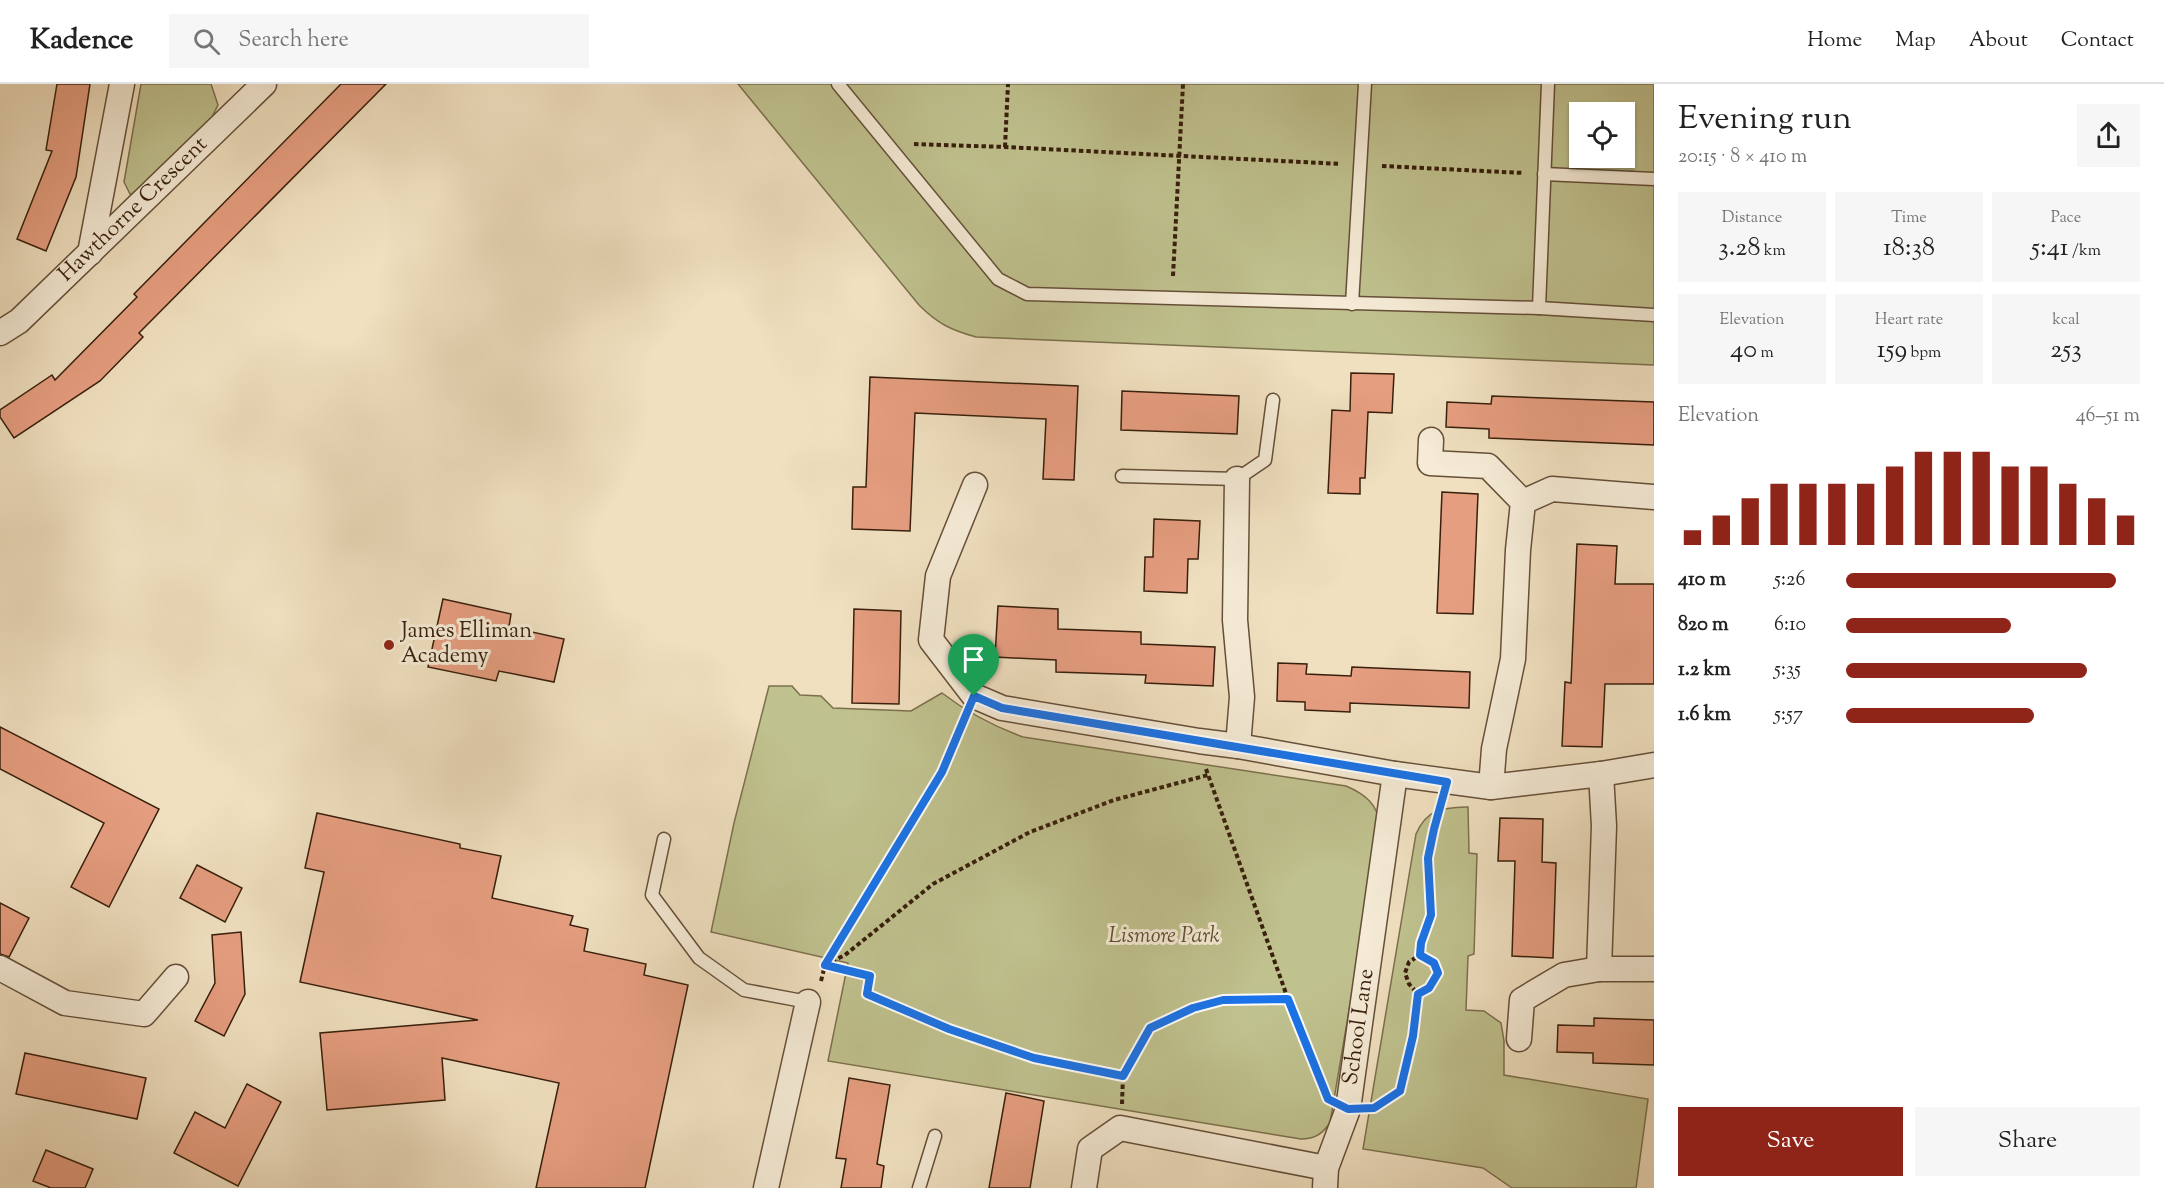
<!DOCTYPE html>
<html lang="en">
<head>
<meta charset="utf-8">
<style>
  :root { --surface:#fff; --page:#f6f6f6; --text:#222; --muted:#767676; --line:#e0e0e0; --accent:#8f2418 }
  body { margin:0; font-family:"Sorts Mill Goudy",serif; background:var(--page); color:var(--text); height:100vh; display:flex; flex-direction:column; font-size:22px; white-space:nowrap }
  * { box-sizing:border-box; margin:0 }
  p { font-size:20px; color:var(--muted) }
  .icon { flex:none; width:33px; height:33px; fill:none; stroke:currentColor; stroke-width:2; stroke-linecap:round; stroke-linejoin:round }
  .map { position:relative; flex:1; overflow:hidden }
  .details { display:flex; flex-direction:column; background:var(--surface); width:510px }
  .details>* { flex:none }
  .fabs { position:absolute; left:1569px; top:18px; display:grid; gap:12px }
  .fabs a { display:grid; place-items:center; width:66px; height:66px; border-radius:0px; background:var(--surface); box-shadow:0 2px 4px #0004; font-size:30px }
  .pin { position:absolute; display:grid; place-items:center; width:51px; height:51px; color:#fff; margin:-62px -26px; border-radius:50% 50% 50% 0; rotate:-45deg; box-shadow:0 0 6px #0007 }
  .pin .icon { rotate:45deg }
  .round { display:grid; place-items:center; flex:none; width:63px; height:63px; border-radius:0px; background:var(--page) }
  .overview { display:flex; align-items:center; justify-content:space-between; height:102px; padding:0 24px }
  h1 { font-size:33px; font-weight:600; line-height:45px }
  .figures { display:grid; grid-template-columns:repeat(3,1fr); gap:9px; height:102px; padding:6px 24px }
  .figures div { display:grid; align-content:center; border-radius:0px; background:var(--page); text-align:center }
  .figures b { font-size:26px; font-weight:600 }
  .figures small { font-size:16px; font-weight:400 }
  .figures p { font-size:16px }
  .chart { height:168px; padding:12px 24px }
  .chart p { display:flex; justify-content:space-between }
  .chart svg { width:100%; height:108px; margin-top:6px; stroke:var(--accent); stroke-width:6 }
  .primary-button { display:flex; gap:12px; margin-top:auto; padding:12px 24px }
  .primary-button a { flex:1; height:69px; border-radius:0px; background:var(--accent); color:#fff; font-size:24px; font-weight:600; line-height:69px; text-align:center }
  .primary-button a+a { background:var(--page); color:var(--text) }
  ul { padding:0 24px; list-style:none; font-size:20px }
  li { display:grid; grid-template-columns:96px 72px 1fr; align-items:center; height:45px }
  li i { height:15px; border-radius:8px; background:var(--accent) }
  header { display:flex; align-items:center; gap:36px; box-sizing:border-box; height:84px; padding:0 30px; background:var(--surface); border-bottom:2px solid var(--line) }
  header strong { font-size:28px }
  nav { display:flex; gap:33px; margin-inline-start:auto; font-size:21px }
  .search { width:420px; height:54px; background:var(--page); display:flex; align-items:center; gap:15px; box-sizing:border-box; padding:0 21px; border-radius:0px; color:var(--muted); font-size:22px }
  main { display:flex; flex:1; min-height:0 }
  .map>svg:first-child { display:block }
  .green { fill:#bfc18e; stroke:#7c704d; stroke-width:1.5; fill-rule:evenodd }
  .building { fill:#e69e80; stroke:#381f0c; stroke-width:1.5 }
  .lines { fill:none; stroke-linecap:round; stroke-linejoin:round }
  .lane-casing { stroke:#664f39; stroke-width:15 }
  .street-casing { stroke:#664f39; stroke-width:27 }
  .path { stroke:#381f0c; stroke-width:4; stroke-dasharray:4.5 3; stroke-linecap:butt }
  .lane { stroke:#f5ebd6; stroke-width:12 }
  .street { stroke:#f5ebd6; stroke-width:24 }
  .route-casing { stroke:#fff; stroke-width:12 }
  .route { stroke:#1a73e8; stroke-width:8 }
  .poi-dot { fill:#8f2418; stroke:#f5ebd6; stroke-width:2 }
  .labels { text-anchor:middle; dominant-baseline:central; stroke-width:6; stroke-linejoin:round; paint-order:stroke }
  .street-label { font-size:22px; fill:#381f0c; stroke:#f5ebd6 }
  .poi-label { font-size:22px; fill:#381f0c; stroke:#f5ebd6; text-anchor:start }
  .park-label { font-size:22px; font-style:italic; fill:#605033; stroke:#f5ebd6 }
</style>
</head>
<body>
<header>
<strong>Kadence</strong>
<div class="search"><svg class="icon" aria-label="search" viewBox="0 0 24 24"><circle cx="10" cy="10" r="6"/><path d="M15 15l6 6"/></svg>Search here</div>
<nav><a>Home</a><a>Map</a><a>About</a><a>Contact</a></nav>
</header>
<main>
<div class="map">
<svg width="1654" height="1104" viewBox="0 0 1654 1104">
  <rect width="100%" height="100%" fill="#f0e0c0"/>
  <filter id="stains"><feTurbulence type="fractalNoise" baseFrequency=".00333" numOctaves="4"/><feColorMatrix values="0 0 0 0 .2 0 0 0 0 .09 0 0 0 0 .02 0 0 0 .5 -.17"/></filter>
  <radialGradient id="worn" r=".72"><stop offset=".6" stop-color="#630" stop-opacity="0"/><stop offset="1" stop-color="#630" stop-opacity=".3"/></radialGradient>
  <!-- green -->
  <g class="green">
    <polygon points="141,0 211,0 218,21 207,43 141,110 130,110 124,98"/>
    <path d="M738,0H1654V281L976,253C951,246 938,240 919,221ZM1580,28H1624V74H1580Z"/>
    <path d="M769,602H792L800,611L821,612L833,624L911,627L942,609C968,629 993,642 1023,653L1346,702C1365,710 1379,721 1380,743L1330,1039C1322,1050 1315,1055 1301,1055L828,977L848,879L711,848L734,739Z"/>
    <path d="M1468,723L1469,769L1477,770L1474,870L1468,872L1466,926L1484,927L1501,939L1504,957V991L1648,1015L1636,1104H1512L1483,1084L1363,1065L1416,750C1427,724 1443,724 1468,723Z"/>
  </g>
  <!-- building -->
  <g class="building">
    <polygon points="57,0 90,0 76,93 46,167 17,155 52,67 46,66"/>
    <polygon points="341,0 386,0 139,249 143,253 100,297 14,354 0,333 0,326 52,291 55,296 137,213 134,210"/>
    <polygon points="1351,289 1394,290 1392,329 1368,328 1365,394 1360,394 1360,410 1328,409 1332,326 1350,327"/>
    <polygon points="870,293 1078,302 1074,396 1043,395 1046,335 915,329 910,447 852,445 853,403 866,403"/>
    <polygon points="1122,307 1239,312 1237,350 1121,346"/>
    <polygon points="1492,312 1654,318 1654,361 1489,354 1489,345 1446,343 1447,318 1491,320"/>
    <polygon points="1442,408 1478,410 1473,530 1437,529"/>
    <polygon points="1154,435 1200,437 1198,475 1188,475 1187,509 1144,507 1145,473 1153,473"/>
    <polygon points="1577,460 1617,462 1615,500 1654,500 1654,600 1605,600 1602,663 1562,662 1565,598 1571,599"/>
    <polygon points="443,515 511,530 509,543 564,555 554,598 499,587 496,597 428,583"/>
    <polygon points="998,522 1058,525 1058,545 1141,548 1141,560 1215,563 1213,602 1145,599 1146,591 1056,588 1056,576 995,573"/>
    <polygon points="854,525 901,527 899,620 852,619"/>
    <polygon points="1278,579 1307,580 1306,590 1351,592 1352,583 1470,588 1469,624 1350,619 1350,628 1305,626 1305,618 1277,617"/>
    <polygon points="0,643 159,725 109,823 71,803 104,739 0,685"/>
    <polygon points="317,729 460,760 460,764 501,772 492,814 573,832 570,841 588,845 584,867 646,880 644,891 688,901 645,1104 536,1104 559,999 442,974 445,1016 327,1026 320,949 478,936 300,898 324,788 305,784"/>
    <polygon points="1500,734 1543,735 1542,778 1556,779 1553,874 1512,872 1515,777 1498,777"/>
    <polygon points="197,781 242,804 225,838 180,814"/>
    <polygon points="0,819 29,834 9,873 0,870"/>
    <polygon points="241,848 245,910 224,952 195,937 215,899 212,851"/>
    <polygon points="1594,934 1654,936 1654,981 1593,979 1593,969 1557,968 1558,941 1594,942"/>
    <polygon points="25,969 146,994 137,1035 16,1010"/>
    <polygon points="849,994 890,1001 877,1080 884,1082 881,1104 841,1104 846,1075 836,1074"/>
    <polygon points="247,1000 281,1018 238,1102 174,1069 195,1028 225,1044"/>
    <polygon points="1006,1009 1044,1017 1030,1104 989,1104"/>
    <polygon points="46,1066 93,1085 85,1104 51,1104 33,1097"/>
  </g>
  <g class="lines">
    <!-- lane casing -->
    <g class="lane-casing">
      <g id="lane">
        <polyline points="838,0 998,195 1027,210 1539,224 1654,231"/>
        <polyline points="1544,90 1654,95"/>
        <polyline points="1352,220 1365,0"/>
        <polyline points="1539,224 1548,0"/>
        <polyline points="1122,392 1237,395 1265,376 1273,316"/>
        <polyline points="664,755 652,811 699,874 744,906 808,918"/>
        <polyline points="919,1104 935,1052"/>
      </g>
    </g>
    <!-- street casing -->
    <g class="street-casing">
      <g id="street">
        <polyline points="90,169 122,0"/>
        <path id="s1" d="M0,249L19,237L264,0"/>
        <polyline points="1431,356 1430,379 1488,382 1523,418 1518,466 1513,575 1494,665 1491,703"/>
        <polyline points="1237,395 1235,536 1242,613 1238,662"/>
        <polyline points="975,401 938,492 931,556 974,612 1002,624 1199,657 1238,662 1395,690 1491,703 1601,690 1654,681"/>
        <polyline points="1523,418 1552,405 1654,413"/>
        <polyline points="0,884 65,919 144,930 176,893"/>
        <polyline points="1599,885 1604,742 1601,690"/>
        <polyline points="1519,955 1522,916 1564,891 1599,885 1654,885"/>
        <polyline points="766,1104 808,918"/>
        <polyline points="1084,1104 1090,1065 1120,1044 1326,1084"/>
        <path id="s2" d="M1325,1104L1326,1084L1348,1025L1395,690"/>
      </g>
    </g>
    <!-- path -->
    <g class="path">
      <polyline points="914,60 1005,63 1341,80"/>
      <polyline points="1005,63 1008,0"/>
      <polyline points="1382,82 1524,89"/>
      <polyline points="1173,192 1183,0"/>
      <polyline points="1206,685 1288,915 1322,1001"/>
      <polyline points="1420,871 1421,859 1431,831 1428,774 1440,723"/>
      <polygon points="1420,871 1434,879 1438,889 1429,904 1418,910 1409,900 1405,889 1409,878"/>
      <polyline points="825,881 845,871 933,800 1030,748 1114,716 1208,691"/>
      <polyline points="827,882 870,892 867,910 949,945 1034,974 1123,992"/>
      <polyline points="821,897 825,881 942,688 964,636"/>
      <polyline points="1122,1020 1123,992 1150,944 1193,924 1223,916 1288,915"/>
      <polyline points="1375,1023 1400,1007 1413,953 1418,910"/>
    </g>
    <!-- lane -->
    <use href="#lane" class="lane"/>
    <!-- street -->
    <use href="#street" class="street"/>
  </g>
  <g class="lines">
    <!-- route casing -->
    <g class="route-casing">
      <polygon id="route" points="974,612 1002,624 1447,698 1434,745 1428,774 1431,831 1421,859 1420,871 1434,879 1438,889 1429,904 1418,910 1413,952 1400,1007 1374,1024 1348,1025 1328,1015 1288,915 1223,916 1193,924 1150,944 1123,992 1034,974 949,945 867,910 870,892 825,881 942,688"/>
    </g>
    <!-- route -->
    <use href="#route" class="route"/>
  </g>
  <!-- markers -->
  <circle class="poi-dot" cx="389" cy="561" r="6"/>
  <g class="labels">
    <!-- street labels -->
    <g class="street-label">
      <text stroke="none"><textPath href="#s1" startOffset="182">Hawthorne Crescent</textPath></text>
      <text stroke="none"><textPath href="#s2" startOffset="166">School Lane</textPath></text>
    </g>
    <!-- poi labels -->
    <g class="poi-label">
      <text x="401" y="548">James Elliman<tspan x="401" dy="25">Academy</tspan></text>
    </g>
    <!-- park labels -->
    <g class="park-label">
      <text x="1164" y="853">Lismore Park</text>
    </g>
  </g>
  <rect width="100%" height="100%" filter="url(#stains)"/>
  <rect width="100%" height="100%" fill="url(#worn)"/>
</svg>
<div class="fabs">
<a><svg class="icon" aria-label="locate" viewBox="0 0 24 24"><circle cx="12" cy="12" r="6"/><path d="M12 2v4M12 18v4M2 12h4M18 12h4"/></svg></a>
</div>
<div class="pin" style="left:974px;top:612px;background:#1e9e55"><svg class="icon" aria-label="arrive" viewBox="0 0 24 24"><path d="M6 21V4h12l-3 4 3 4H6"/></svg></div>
</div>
<section class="details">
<div class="overview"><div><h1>Evening run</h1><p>20:15 · 8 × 410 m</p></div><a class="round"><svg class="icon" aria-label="share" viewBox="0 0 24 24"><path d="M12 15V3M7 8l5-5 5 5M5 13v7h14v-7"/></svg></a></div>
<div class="figures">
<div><p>Distance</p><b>3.28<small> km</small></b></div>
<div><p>Time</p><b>18:38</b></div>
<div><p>Pace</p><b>5:41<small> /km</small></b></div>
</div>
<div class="figures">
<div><p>Elevation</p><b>40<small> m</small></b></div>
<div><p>Heart rate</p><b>159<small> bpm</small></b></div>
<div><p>kcal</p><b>253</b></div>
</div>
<div class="chart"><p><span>Elevation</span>46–51 m</p>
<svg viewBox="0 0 160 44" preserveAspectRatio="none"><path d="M5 44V38M15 44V32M25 44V25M35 44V19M45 44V19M55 44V19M65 44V19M75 44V12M85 44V6M95 44V6M105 44V6M115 44V12M125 44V12M135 44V19M145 44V25M155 44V32"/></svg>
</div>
<ul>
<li><b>410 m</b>5:26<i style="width:92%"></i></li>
<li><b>820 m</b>6:10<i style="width:56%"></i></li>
<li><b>1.2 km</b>5:35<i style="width:82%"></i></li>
<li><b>1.6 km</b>5:57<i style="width:64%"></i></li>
</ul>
<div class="primary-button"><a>Save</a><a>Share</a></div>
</section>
</main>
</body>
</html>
